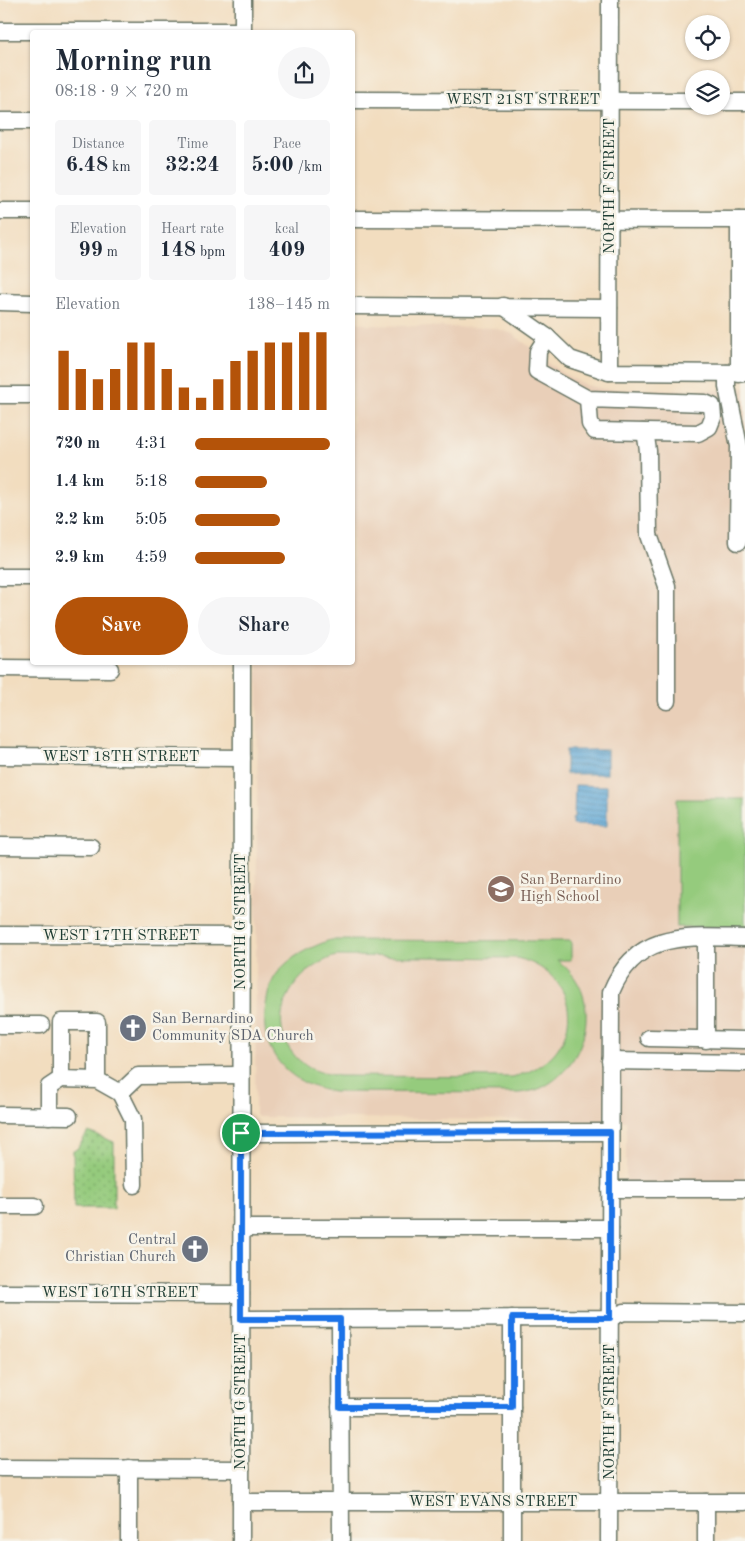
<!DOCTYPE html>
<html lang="en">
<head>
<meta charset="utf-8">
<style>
  :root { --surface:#fff; --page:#f6f6f7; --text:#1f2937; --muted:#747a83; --accent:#b45309 }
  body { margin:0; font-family:"Old Standard TT",serif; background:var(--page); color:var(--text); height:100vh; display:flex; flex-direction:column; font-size:19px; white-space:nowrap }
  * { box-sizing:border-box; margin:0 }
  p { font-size:16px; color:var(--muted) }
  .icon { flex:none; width:28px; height:28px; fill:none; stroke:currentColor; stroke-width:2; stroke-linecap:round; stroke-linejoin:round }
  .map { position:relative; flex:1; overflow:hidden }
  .sheet { position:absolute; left:30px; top:30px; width:325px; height:635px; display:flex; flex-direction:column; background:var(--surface); border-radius:5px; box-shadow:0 1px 4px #0004 }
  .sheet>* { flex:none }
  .fabs { position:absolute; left:685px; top:15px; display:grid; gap:10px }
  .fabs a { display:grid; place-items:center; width:45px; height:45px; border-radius:50%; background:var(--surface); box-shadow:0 1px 4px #0004; font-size:25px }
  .pin { position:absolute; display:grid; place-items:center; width:42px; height:42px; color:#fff; margin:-21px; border:2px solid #fff; border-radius:50%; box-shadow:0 1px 5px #0007 }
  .round { display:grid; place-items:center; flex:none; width:52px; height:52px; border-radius:26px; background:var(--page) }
  .headline { display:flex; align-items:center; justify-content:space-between; height:85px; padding:0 25px }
  h1 { font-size:28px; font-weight:700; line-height:38px }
  .stats { display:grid; grid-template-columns:repeat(3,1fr); gap:8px; height:85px; padding:5px 25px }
  .stats div { display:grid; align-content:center; border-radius:5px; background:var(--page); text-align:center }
  .stats b { font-size:21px; font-weight:700 }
  .stats small { font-size:14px; font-weight:400 }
  .stats p { font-size:14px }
  .chart { height:140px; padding:10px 25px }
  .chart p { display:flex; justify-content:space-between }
  .chart svg { width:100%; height:90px; margin-top:5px; stroke:var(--accent); stroke-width:6 }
  .button { display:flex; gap:10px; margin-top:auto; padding:10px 25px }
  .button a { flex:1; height:58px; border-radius:30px; background:var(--accent); color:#fff; font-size:20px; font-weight:700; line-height:58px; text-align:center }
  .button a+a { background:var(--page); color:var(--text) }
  ul { padding:0 25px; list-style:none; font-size:16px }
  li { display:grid; grid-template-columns:80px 60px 1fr; align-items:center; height:38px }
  li i { height:12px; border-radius:6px; background:var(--accent) }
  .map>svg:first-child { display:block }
  .built { fill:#e9cfb8 }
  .grass { fill:url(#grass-dots); stroke:#5a8458 }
  .park { fill:#95cb7d; stroke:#5a8458; fill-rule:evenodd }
  .water { fill:url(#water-rules); stroke:#3e7284 }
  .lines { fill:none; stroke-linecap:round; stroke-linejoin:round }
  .minor-casing { stroke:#697565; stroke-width:19 }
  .minor { stroke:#fff; stroke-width:16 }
  .route-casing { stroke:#fff; stroke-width:10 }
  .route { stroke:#1a73e8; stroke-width:6 }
  .labels { text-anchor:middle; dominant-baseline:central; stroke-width:5; stroke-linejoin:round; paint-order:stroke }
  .street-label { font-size:15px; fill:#1f3d34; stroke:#f7f3e8 }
  .education-label { font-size:15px; fill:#785e54; stroke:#f7f3e8; text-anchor:start }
  .worship-label { font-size:15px; fill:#5b616d; stroke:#f7f3e8; text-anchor:start }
</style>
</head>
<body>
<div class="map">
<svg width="745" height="1541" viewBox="0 0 745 1541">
  <defs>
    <pattern id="grass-dots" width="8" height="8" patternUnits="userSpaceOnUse" patternTransform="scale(1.25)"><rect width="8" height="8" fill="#95cb7d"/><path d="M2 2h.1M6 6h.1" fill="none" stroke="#79a667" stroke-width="1.8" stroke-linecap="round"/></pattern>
    <pattern id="water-rules" width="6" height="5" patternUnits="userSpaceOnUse" patternTransform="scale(1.25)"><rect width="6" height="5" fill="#5da6d5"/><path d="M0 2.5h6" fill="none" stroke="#4c88ae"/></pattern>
  </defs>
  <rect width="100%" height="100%" fill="#f7f3e8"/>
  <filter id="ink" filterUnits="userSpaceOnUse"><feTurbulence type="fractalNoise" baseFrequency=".02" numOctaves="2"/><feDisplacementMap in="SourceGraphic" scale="10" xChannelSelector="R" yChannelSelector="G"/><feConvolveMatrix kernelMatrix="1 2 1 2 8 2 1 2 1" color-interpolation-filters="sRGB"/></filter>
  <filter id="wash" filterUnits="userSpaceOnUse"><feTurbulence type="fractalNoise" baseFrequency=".0096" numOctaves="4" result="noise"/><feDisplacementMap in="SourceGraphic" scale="20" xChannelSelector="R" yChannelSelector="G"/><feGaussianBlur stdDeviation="1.12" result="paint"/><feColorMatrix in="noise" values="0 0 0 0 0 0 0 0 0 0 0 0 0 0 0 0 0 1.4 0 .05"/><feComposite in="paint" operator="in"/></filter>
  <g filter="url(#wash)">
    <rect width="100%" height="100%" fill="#f2ddbf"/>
    <!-- built -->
    <polygon class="built" points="353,321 367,325 494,328 513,334 564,374 586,385 603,389 716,390 745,388 745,1184 626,1183 626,1121 258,1117 255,1115 258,663 352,662"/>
    <!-- grass -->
    <polygon class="grass" points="88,1132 114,1142 114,1208 74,1208 73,1150 77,1149"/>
    <!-- park -->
    <g class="park">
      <rect x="677" y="799" width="68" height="128"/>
      <path d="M330,940L571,941V960H557C562,964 567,968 571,973C602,1010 582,1069 541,1088C535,1091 526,1092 519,1093L334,1092C288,1085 255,1049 267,1000C268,992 271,982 276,975C289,956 310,948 330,940ZM336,956L517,958C589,976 584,1061 512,1077L338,1076C328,1074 317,1072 308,1067C257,1033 287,971 336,956Z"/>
    </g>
    <!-- water -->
    <g class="water">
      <rect x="566" y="750" width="41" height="24"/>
      <polygon points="575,785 607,786 607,826 572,825 572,819 574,818"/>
    </g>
  </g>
  <g filter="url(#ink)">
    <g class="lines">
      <!-- minor casing -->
      <g class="minor-casing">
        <g id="minor">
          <polyline points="0,31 243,31"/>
          <polyline points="243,32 243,0"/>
          <polyline points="352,100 694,101"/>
          <polyline points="721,102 745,102"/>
          <polyline points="0,121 32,121"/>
          <polyline points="0,211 32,211"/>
          <polyline points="352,219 745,220"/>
          <polyline points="739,220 739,374"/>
          <polyline points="0,302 32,303"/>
          <polyline points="352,306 609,308"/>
          <polyline points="503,306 547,337 570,359 609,372 745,373"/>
          <polyline points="547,337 538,351 537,371 588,399 705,403 712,406 713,417 709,427 698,433 595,431 590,424 588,399"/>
          <polyline points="609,372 610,0"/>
          <polyline points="727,373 727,387 739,446 738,542"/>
          <polyline points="0,395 32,395"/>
          <polyline points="643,432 646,437 648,451 649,535 667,586 667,701"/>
          <polyline points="0,577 32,577"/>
          <polyline points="0,668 110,669"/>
          <polyline points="0,756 242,758"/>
          <polyline points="0,846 91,847"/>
          <polyline points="0,935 241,936"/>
          <polyline points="0,1025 41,1025"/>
          <polyline points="649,1038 745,1040"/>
          <polyline points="706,1040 706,938"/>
          <polyline points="610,1061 745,1063"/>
          <polyline points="97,1080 97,1022 61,1022 61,1079 97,1080 120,1093 138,1076 241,1075"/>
          <polyline points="120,1093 133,1119 134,1185"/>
          <polyline points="0,1115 69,1116"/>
          <polyline points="49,1116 49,1087 61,1079"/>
          <polyline points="241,1133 610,1132"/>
          <polyline points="610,1189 745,1189"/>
          <polyline points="0,1206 35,1206"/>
          <polyline points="241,1228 610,1228"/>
          <polyline points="0,1293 241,1294"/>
          <polyline points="241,1319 610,1318 624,1312 745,1313"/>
          <polyline points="340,1319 341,1541"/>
          <polyline points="340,1407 512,1407"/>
          <polyline points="0,1468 241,1469"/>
          <polyline points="129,1468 129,1541"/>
          <polyline points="241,1502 745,1502"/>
          <polyline points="241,1541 242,662"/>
          <polyline points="512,1541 512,1318"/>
          <path d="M609,1541L611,992C637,929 689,937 745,938"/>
          <polyline points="706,1541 706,1502"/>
        </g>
      </g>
      <!-- minor -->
      <use href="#minor" class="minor"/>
    </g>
  </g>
  <g class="lines" filter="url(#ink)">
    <!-- route casing -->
    <g class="route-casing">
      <polygon id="route" points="610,1132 610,1318 512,1318 512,1407 340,1407 340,1319 241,1319 241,1133"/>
    </g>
    <!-- route -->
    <use href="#route" class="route"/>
  </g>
  <!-- icons -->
  <defs>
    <g id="school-disc" transform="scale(1.4375)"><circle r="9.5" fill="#8d6e63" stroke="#f7f3e8"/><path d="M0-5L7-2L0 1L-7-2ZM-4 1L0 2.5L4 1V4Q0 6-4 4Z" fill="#fff"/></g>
    <g id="church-disc" transform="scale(1.4375)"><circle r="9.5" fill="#6b7280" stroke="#f7f3e8"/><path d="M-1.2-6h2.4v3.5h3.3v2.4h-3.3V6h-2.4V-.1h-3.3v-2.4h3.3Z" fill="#fff"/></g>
  </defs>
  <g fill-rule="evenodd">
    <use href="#school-disc" x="501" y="889"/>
    <use href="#church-disc" x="133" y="1028"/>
    <use href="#church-disc" x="195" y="1249"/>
  </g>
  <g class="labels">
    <!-- street labels -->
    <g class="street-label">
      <text x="523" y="100">WEST 21ST STREET</text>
      <text transform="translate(610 186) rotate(-90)">NORTH F STREET</text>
      <text x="121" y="757">WEST 18TH STREET</text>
      <text transform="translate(241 922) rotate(-90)">NORTH G STREET</text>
      <text x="121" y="936">WEST 17TH STREET</text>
      <text x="120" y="1293">WEST 16TH STREET</text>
      <text transform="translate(241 1402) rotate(-90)">NORTH G STREET</text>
      <text transform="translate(610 1412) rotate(-90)">NORTH F STREET</text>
      <text x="493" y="1502">WEST EVANS STREET</text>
    </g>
    <!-- education labels -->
    <g class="education-label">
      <text x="520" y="880">San Bernardino<tspan x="520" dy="17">High School</tspan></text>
    </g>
    <!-- worship labels -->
    <g class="worship-label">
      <text x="152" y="1019">San Bernardino<tspan x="152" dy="17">Community SDA Church</tspan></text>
      <text x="176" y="1240" text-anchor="end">Central<tspan x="176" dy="17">Christian Church</tspan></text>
    </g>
  </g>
</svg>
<div class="fabs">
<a><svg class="icon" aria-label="locate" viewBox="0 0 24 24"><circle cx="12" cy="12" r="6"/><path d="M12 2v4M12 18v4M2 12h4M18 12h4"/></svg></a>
<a><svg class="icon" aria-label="layers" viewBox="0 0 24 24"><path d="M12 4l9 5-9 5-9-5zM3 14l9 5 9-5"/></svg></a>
</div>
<div class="pin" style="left:241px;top:1133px;background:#1e9e55"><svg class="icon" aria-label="arrive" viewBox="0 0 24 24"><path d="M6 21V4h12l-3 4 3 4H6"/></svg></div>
<section class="sheet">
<div class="headline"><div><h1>Morning run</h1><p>08:18 · 9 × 720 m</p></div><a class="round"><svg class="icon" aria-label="share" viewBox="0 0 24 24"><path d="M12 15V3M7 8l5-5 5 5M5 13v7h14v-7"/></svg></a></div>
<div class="stats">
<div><p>Distance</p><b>6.48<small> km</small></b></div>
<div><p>Time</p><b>32:24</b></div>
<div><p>Pace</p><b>5:00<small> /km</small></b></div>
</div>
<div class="stats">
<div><p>Elevation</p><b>99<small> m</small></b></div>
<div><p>Heart rate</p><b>148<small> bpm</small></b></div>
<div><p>kcal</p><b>409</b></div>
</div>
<div class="chart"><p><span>Elevation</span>138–145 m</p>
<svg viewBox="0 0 160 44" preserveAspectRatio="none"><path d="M5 44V15M15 44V24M25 44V29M35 44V24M45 44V11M55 44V11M65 44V24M75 44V33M85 44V38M95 44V29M105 44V20M115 44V15M125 44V11M135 44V11M145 44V6M155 44V6"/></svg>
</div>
<ul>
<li><b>720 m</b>4:31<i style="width:100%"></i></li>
<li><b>1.4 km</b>5:18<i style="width:53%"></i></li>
<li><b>2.2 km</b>5:05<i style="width:63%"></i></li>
<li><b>2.9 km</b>4:59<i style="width:67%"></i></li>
</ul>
<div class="button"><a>Save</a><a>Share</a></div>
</section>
</div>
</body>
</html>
